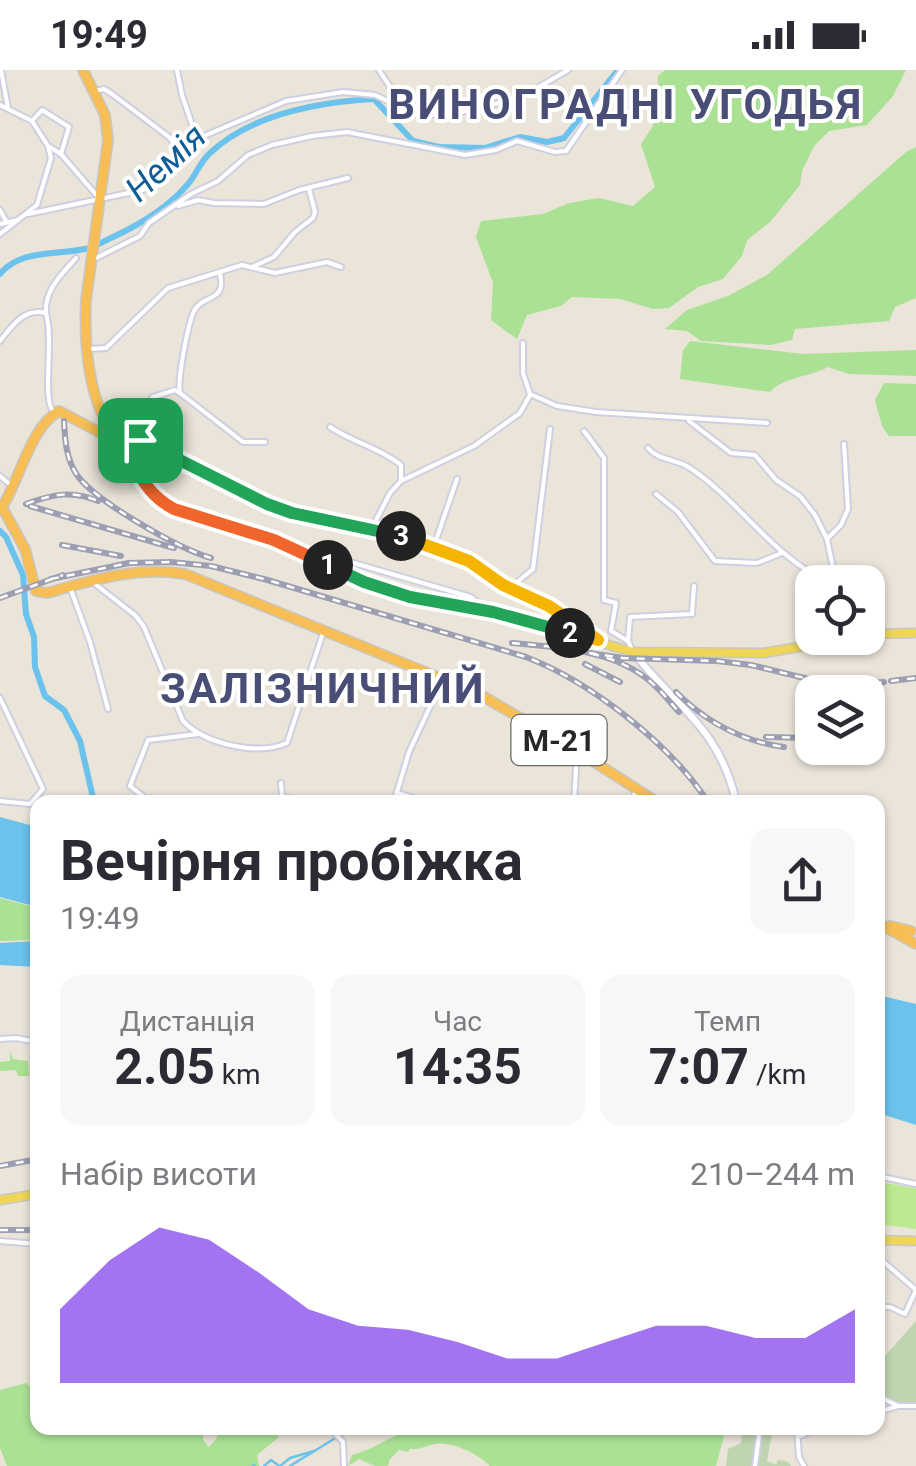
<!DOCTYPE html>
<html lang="uk">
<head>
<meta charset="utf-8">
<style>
  :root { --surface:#fff; --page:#f7f7f7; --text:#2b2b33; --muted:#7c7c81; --accent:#7c3aed }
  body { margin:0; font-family:Roboto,sans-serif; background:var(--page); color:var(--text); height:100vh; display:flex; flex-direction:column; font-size:38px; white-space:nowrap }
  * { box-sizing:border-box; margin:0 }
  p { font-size:32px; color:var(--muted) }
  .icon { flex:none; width:55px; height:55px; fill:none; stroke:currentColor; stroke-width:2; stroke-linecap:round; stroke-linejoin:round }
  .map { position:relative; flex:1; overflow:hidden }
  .sheet { position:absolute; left:30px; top:725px; width:855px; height:640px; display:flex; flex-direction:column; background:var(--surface); border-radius:20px; box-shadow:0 2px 8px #0004 }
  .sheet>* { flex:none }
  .buttons { position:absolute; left:795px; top:495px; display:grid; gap:20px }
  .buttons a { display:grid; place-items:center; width:90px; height:90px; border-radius:20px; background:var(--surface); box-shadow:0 2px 8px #0004; font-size:50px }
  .pin { position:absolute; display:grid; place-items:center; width:85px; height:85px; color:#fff; margin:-42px; border-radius:20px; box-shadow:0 5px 15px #0006 }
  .km { position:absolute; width:50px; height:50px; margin:-25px; border-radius:50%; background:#222; color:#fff; font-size:28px; line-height:50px; text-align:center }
  .round { display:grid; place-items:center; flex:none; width:105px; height:105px; border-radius:20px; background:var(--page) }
  .head { display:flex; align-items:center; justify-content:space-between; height:170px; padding:0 30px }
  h1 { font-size:55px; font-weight:700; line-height:75px }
  .figures { display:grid; grid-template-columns:repeat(3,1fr); gap:15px; height:170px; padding:10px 30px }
  .figures div { display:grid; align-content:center; border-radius:20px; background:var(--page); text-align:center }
  .figures b { font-size:50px; font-weight:700 }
  .figures small { font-size:28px; font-weight:400 }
  .figures p { font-size:28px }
  .chart { height:280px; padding:20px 30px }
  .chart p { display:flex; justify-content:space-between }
  .chart svg { width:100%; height:180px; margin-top:10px; fill:var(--accent); opacity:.7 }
  .status { display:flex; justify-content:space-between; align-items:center; height:70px; padding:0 50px; background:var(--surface); direction:ltr }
  .status svg { height:28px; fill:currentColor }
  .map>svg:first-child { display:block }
  .green { fill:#aae195 }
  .cemetery { fill:#bfd4b0 }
  .pitch { fill:#bde990 }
  .water { fill:#6bc2ed }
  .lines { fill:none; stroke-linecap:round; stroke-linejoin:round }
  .stream { stroke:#6bc2ed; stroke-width:2.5 }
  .river { stroke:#6bc2ed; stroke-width:6 }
  .minor-casing { stroke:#ced0e1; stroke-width:8 }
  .secondary-casing { stroke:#ced0e1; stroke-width:10 }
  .primary-casing { stroke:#c7c7c7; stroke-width:11 }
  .trunk-casing { stroke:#c7c7c7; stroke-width:12 }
  .minor { stroke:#fff; stroke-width:4 }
  .secondary { stroke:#fff; stroke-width:6 }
  .primary { stroke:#efd659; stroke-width:8 }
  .trunk { stroke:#f6be55; stroke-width:9 }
  .rail-casing { stroke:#9c9eb2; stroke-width:6 }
  .rail { stroke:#fff; stroke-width:2.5; stroke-dasharray:8; stroke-linecap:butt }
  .split-1-casing { stroke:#fff; stroke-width:20 }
  .split-2-casing { stroke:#fff; stroke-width:20 }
  .split-3-casing { stroke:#fff; stroke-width:20 }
  .split-4-casing { stroke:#fff; stroke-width:20 }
  .split-1 { stroke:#f0652b; stroke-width:12 }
  .split-2 { stroke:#22a559; stroke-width:12 }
  .split-3 { stroke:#f5b400; stroke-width:12 }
  .split-4 { stroke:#22a559; stroke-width:12 }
  .labels { text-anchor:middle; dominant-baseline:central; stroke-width:8; stroke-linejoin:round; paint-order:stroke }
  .shield { fill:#fff; stroke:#686868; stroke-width:2.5 }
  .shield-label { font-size:30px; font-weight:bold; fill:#272727 }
  .water-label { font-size:35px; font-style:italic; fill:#0e5d95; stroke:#fff }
  .district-label { font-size:42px; font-weight:bold; letter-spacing:2.5px; fill:#494e77; stroke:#fff }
</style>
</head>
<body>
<div class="status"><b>19:49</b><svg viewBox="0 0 49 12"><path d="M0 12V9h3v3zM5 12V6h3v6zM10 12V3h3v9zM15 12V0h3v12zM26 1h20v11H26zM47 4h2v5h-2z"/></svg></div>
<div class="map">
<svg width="916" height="1396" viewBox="0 0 916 1396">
  <rect width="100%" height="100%" fill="#eae4d9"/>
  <!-- green -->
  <g class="green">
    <polygon points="665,0 906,0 893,26 867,55 829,61 814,76 802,101 800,115 770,152 747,170 742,186 723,209 698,217 669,238 653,239 620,229 572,227 561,236 527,245 517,269 491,250 493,213 476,167 481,151 543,144 569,133 599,128 633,136 655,117 641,74 653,56 657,42 658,6"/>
    <polygon points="916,77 916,228 895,237 889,251 795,259 792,270 771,275 701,271 687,261 665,259 687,240 728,226 767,205 906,82"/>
    <path d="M690,271L803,284L916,280V306L849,304L828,297C808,308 785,306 770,322L680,309L683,280Z"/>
    <polygon points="884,313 916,314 916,366 889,366 882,356 875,330"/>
    <polygon points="0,828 37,838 37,870 0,871"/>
    <polygon points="10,981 13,989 28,991 29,1006 18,1006 16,1000 0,1001 0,992 10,991"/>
    <polygon points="26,1313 37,1322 38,1358 204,1358 203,1370 209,1377 217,1368 217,1358 273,1358 279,1367 257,1385 259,1396 7,1396 0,1378 0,1320"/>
    <path d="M417,1358H726L716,1396H490C478,1384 452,1371 435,1374C425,1376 420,1380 410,1379L408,1382L399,1380L390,1389L388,1396H375L359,1389L348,1396L352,1385C376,1379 393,1363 417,1358Z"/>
  </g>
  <!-- cemetery -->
  <g class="cemetery">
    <polygon points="916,1251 916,1333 900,1334 878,1324 878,1294"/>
    <polygon points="743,1358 773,1358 767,1391 776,1395 778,1390 787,1391 791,1396 726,1396 728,1379 741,1373"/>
  </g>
  <!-- pitch -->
  <polygon class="pitch" points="878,1112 916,1118 916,1159 878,1154"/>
  <!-- water -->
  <g class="water">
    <polygon points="0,747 37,757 37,837 0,827"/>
    <polygon points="37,871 37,897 0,895 0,873"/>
    <polygon points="878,925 916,934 916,1055 878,1043"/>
  </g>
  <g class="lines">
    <!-- stream -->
    <g class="stream">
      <polyline points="342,1365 350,1358"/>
      <polyline points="253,1395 255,1396"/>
      <polyline points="264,1396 271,1390 278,1395"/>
      <polyline points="280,1396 290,1388 314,1381"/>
      <polyline points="290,1396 337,1367"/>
    </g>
    <!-- river -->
    <g class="river">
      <path d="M0,204C20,179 57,185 85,179C95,177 104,171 113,167C141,154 168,138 188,114C196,105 200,92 210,83C252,44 319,32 374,29L413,71L439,77L485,78L520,67L547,72L564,68L618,0"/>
      <polyline points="0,461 6,467 23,505 26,544 34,567 35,597 45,626 64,640 80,671 94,732"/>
    </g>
    <!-- minor casing -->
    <g class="minor-casing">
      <g id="minor">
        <polyline points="1,0 8,38"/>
        <polyline points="177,0 182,25 197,69"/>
        <polyline points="379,0 401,34"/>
        <polyline points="94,21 104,19 112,24 169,67 181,82"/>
        <polyline points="0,35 32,51"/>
        <polyline points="61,84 98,127"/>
        <polyline points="178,136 198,130 214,133 264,134 299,120 348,108"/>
        <polyline points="0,140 6,151"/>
        <polyline points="28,144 143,120 165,104 197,69 286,31 343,22 375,25 415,44 448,45 520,28 568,0"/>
        <polyline points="0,154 18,150"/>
        <polyline points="0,164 37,135 51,88 48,76 32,51 42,40 69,57 61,84 48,76"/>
        <polyline points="94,189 140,166 149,153 191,124 218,111 248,85 272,75 312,66 347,62 465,85 496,80 517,71 555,82 566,81 622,0"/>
        <polyline points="252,197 274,187 295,162 313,148 315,142 309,119"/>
        <path d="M46,243C44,220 62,204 76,188"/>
        <path d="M0,271C12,256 24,237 46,243C54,269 42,328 53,341"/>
        <polyline points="523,273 523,303 530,324 557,336 596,342 767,353"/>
        <polyline points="89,279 106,278 168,218 242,195 275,203 327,192 341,197"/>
        <path d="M180,323C177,310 188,254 194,241C202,224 227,233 220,204"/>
        <polyline points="180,323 243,372 265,372"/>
        <polyline points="689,351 731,383 755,385 776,410 800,426 815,445 827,469 836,512"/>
        <path d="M330,357C354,373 380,378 401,395V411"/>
        <polyline points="584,361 604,388 604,530 616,533 611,561 628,571 633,582"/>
        <polyline points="125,364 153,327 175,320 180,323"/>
        <polyline points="126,367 146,372 267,434 316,449 395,464 451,482 503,515 549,537 595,568"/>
        <path d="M648,378C659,391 677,389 690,398C740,431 773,488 829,512"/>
        <polyline points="0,406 12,416"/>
        <polyline points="656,424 678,442 715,491 757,493 782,483"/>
        <polyline points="372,458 390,423 401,411 474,376 520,343 530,325"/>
        <polyline points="827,469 841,455 848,439 844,374"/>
        <polyline points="434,476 457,409"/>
        <polyline points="302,478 471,527 485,540"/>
        <path d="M95,514L136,546L144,557L183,651C205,674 257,686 287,673L323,563"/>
        <polyline points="510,518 533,499 550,359"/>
        <polyline points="71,520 90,572 108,639"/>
        <polyline points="628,571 630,547 692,544 694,516"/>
        <polyline points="0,628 43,719 30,734 0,731"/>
        <polyline points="281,713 282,726 301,732"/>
        <polyline points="397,723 427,732"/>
        <polyline points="149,731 130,716 148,670 198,664"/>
        <polyline points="394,732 409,682 441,613"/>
        <polyline points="574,732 577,682"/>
        <polyline points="632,732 636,720"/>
        <polyline points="0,969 16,968 38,972"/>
        <polyline points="878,1106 916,1114"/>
        <polyline points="0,1171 38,1174"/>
        <polyline points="878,1187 915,1219"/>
        <polyline points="878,1237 890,1237 905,1244 916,1220"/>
        <polyline points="878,1326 898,1336 916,1336"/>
        <polyline points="878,1342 898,1336"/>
        <polyline points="330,1358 343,1372 344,1396"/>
        <polyline points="797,1358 799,1387 804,1396"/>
        <polyline points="800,1366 818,1358"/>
        <polyline points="755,1396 760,1358"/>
      </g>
    </g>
    <!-- secondary casing -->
    <g class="secondary-casing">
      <path id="secondary" d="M633,582C675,636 720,658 736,732"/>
    </g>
    <!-- primary casing -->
    <g class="primary-casing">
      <g id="primary">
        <polyline points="121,373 149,420 160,432 174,439 274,469 342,500"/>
        <polyline points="131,383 140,370"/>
        <polyline points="341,500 364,512 413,528 493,542 633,582 764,583 852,568"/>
        <polyline points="868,564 916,563"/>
        <polyline points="0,1130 38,1124"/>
        <polyline points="878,1170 916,1171"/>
      </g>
    </g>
    <!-- trunk casing -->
    <g class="trunk-casing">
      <g id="trunk">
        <path d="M83,0L105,45L108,70L86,230C84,273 88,335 117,367"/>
        <polygon points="122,364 127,369 122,374 117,370"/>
        <path d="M118,372L59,341C30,357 20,410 2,437L25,479L36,521L47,523C93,510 136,496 185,504L479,624L577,681L657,732"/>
        <polyline points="878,853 916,874"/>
        <polyline points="890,856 911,861"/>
      </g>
    </g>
    <!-- minor -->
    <use href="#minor" class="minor"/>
    <!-- secondary -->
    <use href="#secondary" class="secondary"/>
    <!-- primary -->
    <use href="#primary" class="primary"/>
    <!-- trunk -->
    <use href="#trunk" class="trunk"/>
    <!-- rail casing -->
    <g class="rail-casing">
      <g id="rail">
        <path d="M64,351C65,370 66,389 77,405C95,431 179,479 211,488"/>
        <path d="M26,434C53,424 72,420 98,431"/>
        <polyline points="30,436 174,478"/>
        <polyline points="62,475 121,486"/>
        <path d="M51,509L129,493L171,492L211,496L264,509L526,587C591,612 670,674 708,732"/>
        <polyline points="0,528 63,505"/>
        <path d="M512,573C557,577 610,580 646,608C659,618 669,631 679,642"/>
        <polyline points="589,583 623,588 717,591 751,595 837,616 884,612"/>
        <polyline points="585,594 620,612"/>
        <polyline points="891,611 916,608"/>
        <path d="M676,622C706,652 741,671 784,677"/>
        <polyline points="766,667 812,668"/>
        <polyline points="0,1096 38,1089"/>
        <polyline points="0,1160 38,1160"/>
      </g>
    </g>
    <!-- rail -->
    <use href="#rail" class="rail"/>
  </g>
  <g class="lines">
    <!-- split-1 casing -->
    <g class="split-1-casing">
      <path id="split-1" d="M140,370L131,383C138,407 151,427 174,439L274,470L328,495"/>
    </g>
    <!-- split-2 casing -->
    <g class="split-2-casing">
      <polyline id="split-2" points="328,495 364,512 410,527 493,542 570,563"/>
    </g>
    <!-- split-3 casing -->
    <g class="split-3-casing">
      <polyline id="split-3" points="401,466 469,491 503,515 549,536 598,570 570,563"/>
    </g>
    <!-- split-4 casing -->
    <g class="split-4-casing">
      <polyline id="split-4" points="140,370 267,434 292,443 401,466"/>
    </g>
    <!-- split-1 -->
    <use href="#split-1" class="split-1"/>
    <!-- split-2 -->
    <use href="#split-2" class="split-2"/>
    <!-- split-3 -->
    <use href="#split-3" class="split-3"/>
    <!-- split-4 -->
    <use href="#split-4" class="split-4"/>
  </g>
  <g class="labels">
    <!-- shield labels -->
    <rect class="shield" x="511.5" y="645" width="95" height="50" rx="8"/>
    <g class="shield-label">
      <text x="559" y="670">М-21</text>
    </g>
    <!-- water labels -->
    <g class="water-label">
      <text transform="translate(166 93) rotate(-43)">Немія</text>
    </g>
    <!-- district labels -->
    <g class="district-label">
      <text x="626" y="34">ВИНОГРАДНІ УГОДЬЯ</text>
      <text x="323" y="618">ЗАЛІЗНИЧНИЙ</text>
    </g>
  </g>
</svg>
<div class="buttons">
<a><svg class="icon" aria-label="locate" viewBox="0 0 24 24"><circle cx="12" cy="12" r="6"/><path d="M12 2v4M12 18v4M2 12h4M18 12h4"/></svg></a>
<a><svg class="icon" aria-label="layers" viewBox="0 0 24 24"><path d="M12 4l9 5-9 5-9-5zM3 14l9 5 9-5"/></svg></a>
</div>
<div class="pin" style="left:140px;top:370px;background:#1e9e55"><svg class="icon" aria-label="arrive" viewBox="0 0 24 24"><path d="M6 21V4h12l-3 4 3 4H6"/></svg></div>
<b class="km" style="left:328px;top:495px">1</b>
<b class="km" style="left:570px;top:563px">2</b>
<b class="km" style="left:401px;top:466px">3</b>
<section class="sheet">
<div class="head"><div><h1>Вечірня пробіжка</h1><p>19:49</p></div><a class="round"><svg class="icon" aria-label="share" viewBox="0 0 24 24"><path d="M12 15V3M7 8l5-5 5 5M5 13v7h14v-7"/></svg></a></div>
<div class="figures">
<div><p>Дистанція</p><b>2.05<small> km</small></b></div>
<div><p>Час</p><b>14:35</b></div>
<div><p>Темп</p><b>7:07<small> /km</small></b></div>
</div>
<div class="chart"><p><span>Набір висоти</span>210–244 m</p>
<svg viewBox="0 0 160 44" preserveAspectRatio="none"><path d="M0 44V26L10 14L20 6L30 9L40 17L50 26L60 30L70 31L80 34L90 38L100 38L110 34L120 30L130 30L140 33L150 33L160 26V44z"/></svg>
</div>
</section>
</div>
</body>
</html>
